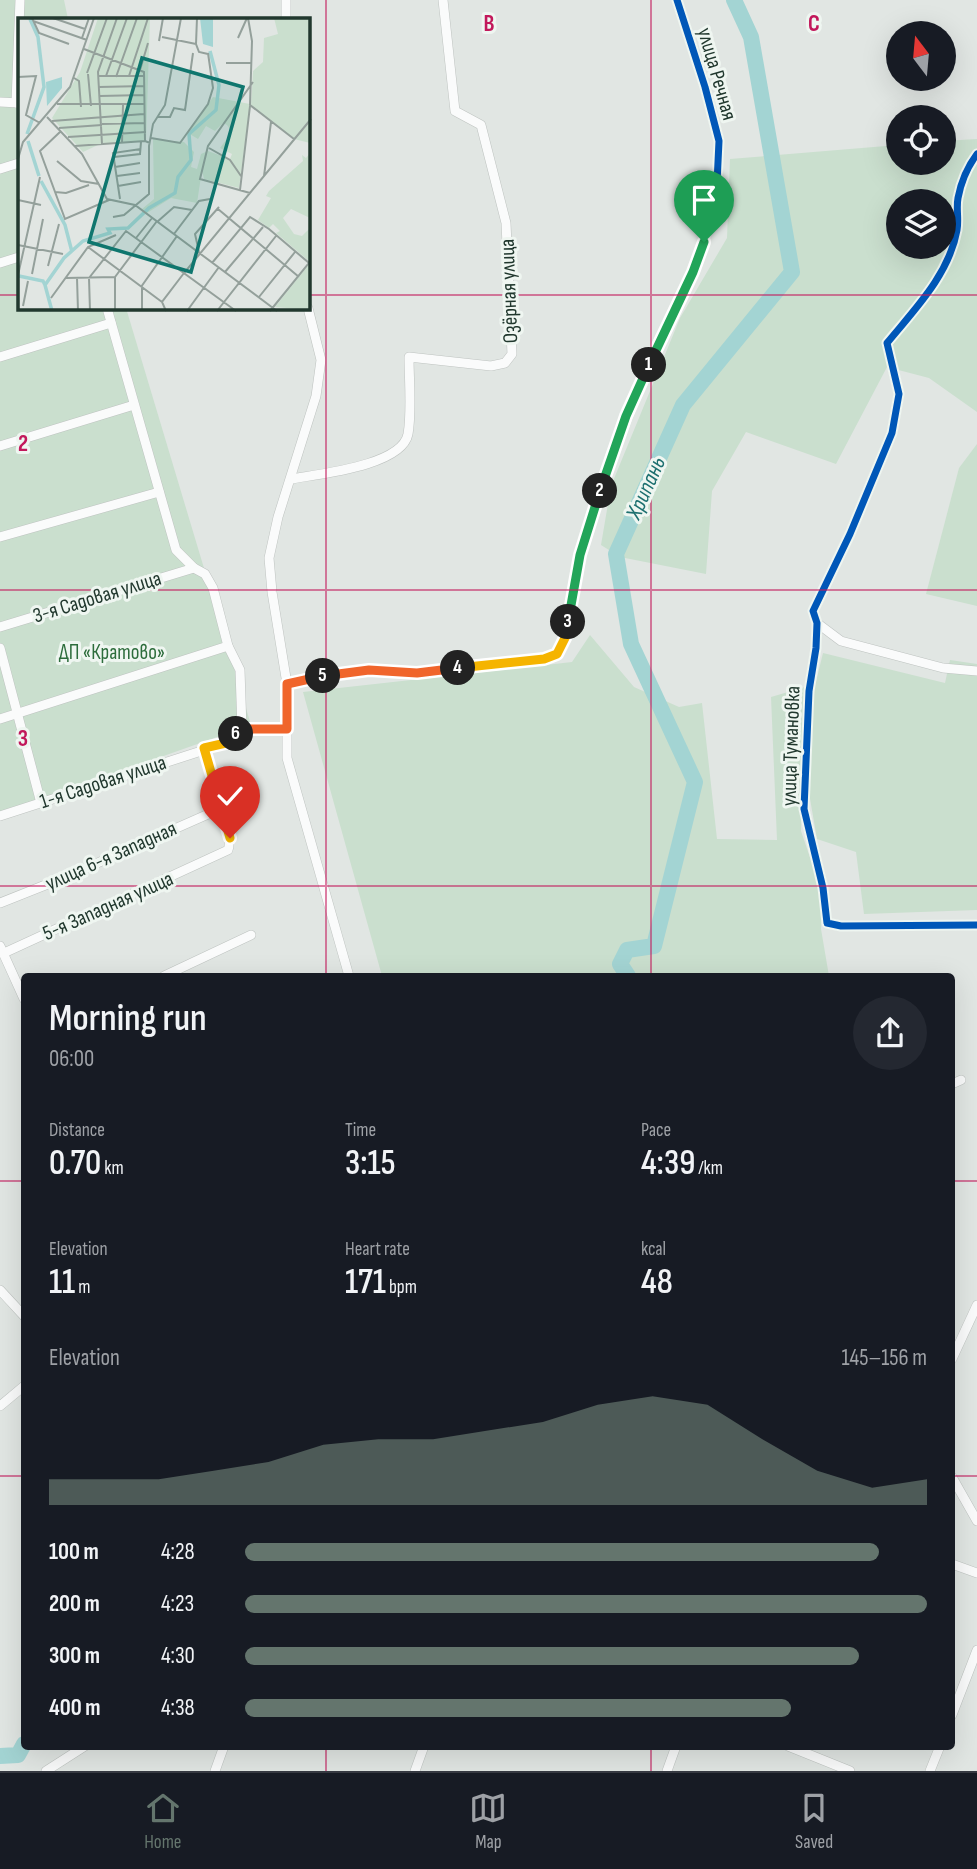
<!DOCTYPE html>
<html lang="en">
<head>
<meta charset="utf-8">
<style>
  :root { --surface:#171b24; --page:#242831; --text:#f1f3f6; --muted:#9ea1a6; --line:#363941; --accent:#64756d }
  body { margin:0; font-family:"Sofia Sans Condensed",sans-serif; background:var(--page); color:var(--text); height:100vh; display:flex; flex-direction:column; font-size:26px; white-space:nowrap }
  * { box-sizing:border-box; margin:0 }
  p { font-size:23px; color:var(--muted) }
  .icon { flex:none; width:38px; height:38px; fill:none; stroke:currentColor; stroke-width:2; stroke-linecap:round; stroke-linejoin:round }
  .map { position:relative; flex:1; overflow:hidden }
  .details { position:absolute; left:21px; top:973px; width:934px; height:777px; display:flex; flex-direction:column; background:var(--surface); border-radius:7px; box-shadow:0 7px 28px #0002 }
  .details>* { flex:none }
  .needle { width:46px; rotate:344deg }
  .fabs { position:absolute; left:886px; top:21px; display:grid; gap:14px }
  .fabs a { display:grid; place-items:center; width:70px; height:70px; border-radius:50%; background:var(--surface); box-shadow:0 7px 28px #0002; font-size:35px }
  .pin { position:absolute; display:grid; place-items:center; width:60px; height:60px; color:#fff; margin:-72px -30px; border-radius:50% 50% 50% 0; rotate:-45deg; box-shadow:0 0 7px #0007 }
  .pin .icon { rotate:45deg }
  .km { position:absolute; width:35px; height:35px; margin:-18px; border-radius:50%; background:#222; color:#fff; font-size:19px; line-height:35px; text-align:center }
  .round { display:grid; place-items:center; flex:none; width:74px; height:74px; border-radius:37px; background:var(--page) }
  .summary { display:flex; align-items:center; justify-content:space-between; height:119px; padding:0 28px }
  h1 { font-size:38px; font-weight:600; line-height:52px }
  .metrics { display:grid; grid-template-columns:repeat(3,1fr); gap:10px; height:119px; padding:7px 28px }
  .metrics div { display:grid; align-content:center }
  .metrics b { font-size:35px; font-weight:600 }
  .metrics small { font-size:19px; font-weight:400 }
  .metrics p { font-size:19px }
  .chart { height:196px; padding:14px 28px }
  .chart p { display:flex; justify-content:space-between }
  .chart svg { width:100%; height:126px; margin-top:7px; fill:var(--accent); opacity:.7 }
  ul { padding:0 28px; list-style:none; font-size:23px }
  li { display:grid; grid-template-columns:112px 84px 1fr; align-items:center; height:52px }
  li i { height:18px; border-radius:9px; background:var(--accent) }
  .dock { display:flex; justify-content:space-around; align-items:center; height:98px; border-top:2px solid var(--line); background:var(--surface); font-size:19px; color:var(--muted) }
  .dock a { display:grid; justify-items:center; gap:4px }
  .dock .current { color:var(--accent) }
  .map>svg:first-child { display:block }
  .green { fill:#cadfce; fill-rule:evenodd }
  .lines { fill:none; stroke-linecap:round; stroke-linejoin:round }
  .river { stroke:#a3d4d3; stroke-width:16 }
  .minor-casing { stroke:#bec3c0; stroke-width:10 }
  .minor { stroke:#fafbfb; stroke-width:9 }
  .cycleway-casing { stroke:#eff6f1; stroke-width:11 }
  .cycleway { stroke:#0057b8; stroke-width:7 }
  .split-1-casing { stroke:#fff; stroke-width:14 }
  .split-2-casing { stroke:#fff; stroke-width:14 }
  .split-3-casing { stroke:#fff; stroke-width:14 }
  .split-4-casing { stroke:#fff; stroke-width:14 }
  .split-5-casing { stroke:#fff; stroke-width:14 }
  .split-6-casing { stroke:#fff; stroke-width:14 }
  .split-7-casing { stroke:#fff; stroke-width:14 }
  .split-1 { stroke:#22a559; stroke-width:9 }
  .split-2 { stroke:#22a559; stroke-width:9 }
  .split-3 { stroke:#22a559; stroke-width:9 }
  .split-4 { stroke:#f5b400; stroke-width:9 }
  .split-5 { stroke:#f0652b; stroke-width:9 }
  .split-6 { stroke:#f0652b; stroke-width:9 }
  .split-7 { stroke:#f5b400; stroke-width:9 }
  .grid { fill:none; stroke:#c2185b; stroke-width:2; stroke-opacity:0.55 }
  .labels { text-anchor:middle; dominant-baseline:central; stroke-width:6; stroke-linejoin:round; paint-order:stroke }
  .street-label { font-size:21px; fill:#21382e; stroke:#eff6f1 }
  .park-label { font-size:21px; fill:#2d6d3c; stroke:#eff6f1 }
  .water-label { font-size:23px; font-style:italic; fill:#1e7070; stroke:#eff6f1 }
  .inset-river { fill:none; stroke:#a3d4d3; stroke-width:3.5 }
  .inset-road { fill:none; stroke:#94a09b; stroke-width:2 }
  .view { fill:#0f766e; fill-opacity:0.15; stroke:#0f766e; stroke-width:3.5 }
  .inset-edge { fill:none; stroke:#21382e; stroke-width:3.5 }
  .grid-label { font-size:23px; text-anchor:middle; font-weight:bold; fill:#c2185b; stroke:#eff6f1; stroke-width:6; stroke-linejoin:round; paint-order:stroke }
</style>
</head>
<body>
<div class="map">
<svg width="977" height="1771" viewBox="0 0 977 1771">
  <rect width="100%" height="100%" fill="#e1e6e3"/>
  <!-- green -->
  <g class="green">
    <polygon points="0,0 64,0 68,19 19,19 19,308 126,308 251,725 0,814"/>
    <path d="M977,139V412L929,378L887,367L836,464L746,432L712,491L706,574L620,557L601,545L611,486L680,318L727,238L730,159L898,145V163H943V141ZM898,201H943V247H898Z"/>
    <polygon points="977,444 977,606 926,594 959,468"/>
    <polygon points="590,635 634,687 679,707 702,703 717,839 777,840 771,697 805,687 801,831 817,878 822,905 821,929 829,976 382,976 303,692 572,662"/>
    <polygon points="823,653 945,683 950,660 977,664 977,910 864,914 856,852 817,839 809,793 813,694"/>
  </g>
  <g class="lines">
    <!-- river -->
    <g class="river">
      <polyline points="628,976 620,964 627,950 654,946 695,782 631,644 616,554 683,405 792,272 751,37 734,0"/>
      <polyline points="0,1756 18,1755 24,1744"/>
    </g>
    <!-- minor casing -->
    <g class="minor-casing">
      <g id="minor">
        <polyline points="286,0 286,19"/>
        <polyline points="0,102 19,103"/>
        <polyline points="16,103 20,0"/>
        <path d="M977,154C968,166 961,182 958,198C956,208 959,220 957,230C949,275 914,310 887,343L899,394L892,433L850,534L813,611L817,623L816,648L809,691L804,809L823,888L827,923L841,926L977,925"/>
        <polyline points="0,169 19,163"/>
        <polyline points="0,263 19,257"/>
        <polyline points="107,308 176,550 194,568 205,574 213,588 228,646 240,670 242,729 287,729"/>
        <polyline points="308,308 321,360 316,396 278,517 269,558 272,592 287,684 287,758 349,976"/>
        <polyline points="0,357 111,323"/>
        <polyline points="0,446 134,405"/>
        <path d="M291,479C318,474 402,466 408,434C412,412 409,379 409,357L491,366L505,363L512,354L506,223L481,125L455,111L443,0"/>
        <polyline points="0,537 159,492"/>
        <polyline points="817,623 841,641 943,668 977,671"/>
        <polyline points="0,627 194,568"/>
        <polyline points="0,648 41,803"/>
        <polyline points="287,684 303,680 369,670 417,673 544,658 557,654 566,636 580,555 608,466 644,374 693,272 704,242 717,183 719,141 705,87 677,0"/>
        <polyline points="0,719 228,646"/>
        <polyline points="0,816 226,743 242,729"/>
        <polyline points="0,903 68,876 222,808"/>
        <polyline points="0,946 24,999"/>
        <path d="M4,953L228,850C235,835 210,767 204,748"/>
        <polyline points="164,976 251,935"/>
        <polyline points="952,1084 961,1080"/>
        <polyline points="0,1290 24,1316"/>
        <polyline points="952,1359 977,1305"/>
        <polyline points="0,1406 24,1386"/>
        <polyline points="952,1477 977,1521"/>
        <polyline points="952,1564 977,1573"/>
        <polyline points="952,1715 977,1650"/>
        <polyline points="788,1746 850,1771"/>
        <polyline points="46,1771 85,1746"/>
        <polyline points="215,1771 224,1746"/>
        <polyline points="415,1771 424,1746"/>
        <polyline points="667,1771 676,1746"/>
        <polyline points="930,1771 940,1746"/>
      </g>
    </g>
    <!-- minor -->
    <use href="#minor" class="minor"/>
    <!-- cycleway casing -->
    <g class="cycleway-casing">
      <g id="cycleway">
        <path d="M977,154C968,166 961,182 958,198C956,208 959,220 957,230C949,275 914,310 887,343L899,394L892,433L850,534L813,611L817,623L816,648L809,691L804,809L823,888L827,923L841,926L977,925"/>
        <polyline points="287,684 303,680 369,670 417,673 544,658 557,654 566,636 580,555 608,466 644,374 693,272 704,242 717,183 719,141 705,87 677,0"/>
      </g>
    </g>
    <!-- cycleway -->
    <use href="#cycleway" class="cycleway"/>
  </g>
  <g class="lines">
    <!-- split-1 casing -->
    <g class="split-1-casing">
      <polyline id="split-1" points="649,365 693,272 704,242"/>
    </g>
    <!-- split-2 casing -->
    <g class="split-2-casing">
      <polyline id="split-2" points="600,491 626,416 649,365"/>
    </g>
    <!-- split-3 casing -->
    <g class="split-3-casing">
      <polyline id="split-3" points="568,622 580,555 600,491"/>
    </g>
    <!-- split-4 casing -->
    <g class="split-4-casing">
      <polyline id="split-4" points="458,668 544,659 557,654 566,636 568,622"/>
    </g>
    <!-- split-5 casing -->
    <g class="split-5-casing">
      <polyline id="split-5" points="323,676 369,670 417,673 458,668"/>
    </g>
    <!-- split-6 casing -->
    <g class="split-6-casing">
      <polyline id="split-6" points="236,734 242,729 287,729 287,684 323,676"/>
    </g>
    <!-- split-7 casing -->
    <g class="split-7-casing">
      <polyline id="split-7" points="230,838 204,748 226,743 236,734"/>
    </g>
    <!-- split-1 -->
    <use href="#split-1" class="split-1"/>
    <!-- split-2 -->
    <use href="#split-2" class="split-2"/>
    <!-- split-3 -->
    <use href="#split-3" class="split-3"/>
    <!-- split-4 -->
    <use href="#split-4" class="split-4"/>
    <!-- split-5 -->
    <use href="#split-5" class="split-5"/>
    <!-- split-6 -->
    <use href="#split-6" class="split-6"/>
    <!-- split-7 -->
    <use href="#split-7" class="split-7"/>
  </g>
  <!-- grid -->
  <path class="grid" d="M326,0V976M651,0V976M0,295H19M308,295H977M0,590H977M0,886H977M0,1181H24M952,1181H977M0,1476H24M952,1476H977M326,1746V1771M651,1746V1771"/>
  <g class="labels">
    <!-- street labels -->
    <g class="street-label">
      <text transform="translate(717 74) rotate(74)">улица Речная</text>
      <text transform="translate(509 291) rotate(-92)">Озёрная улица</text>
      <text transform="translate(97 597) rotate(-17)">3-я Садовая улица</text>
      <text transform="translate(791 746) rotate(-88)">улица Тумановка</text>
      <text transform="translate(103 782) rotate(-18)">1-я Садовая улица</text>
      <text transform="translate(111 856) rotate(-24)">улица 6-я Западная</text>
      <text transform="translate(108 906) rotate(-24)">5-я Западная улица</text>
    </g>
    <!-- park labels -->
    <g class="park-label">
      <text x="112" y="652">ДП «Кратово»</text>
    </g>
    <!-- water labels -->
    <g class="water-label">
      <text transform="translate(646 488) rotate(-66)">Хрипань</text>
    </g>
  </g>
  <!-- overview -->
  <g transform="translate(18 18)">
    <rect width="292" height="292" fill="#e1e6e3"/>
    <path d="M80,0H132L128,123L82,126L65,134L34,100L62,54ZM256,0H292V125L276,121L233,87L235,53L245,44L246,20L260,16ZM195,79L232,86L221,170L186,161L184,152L179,185L153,180L129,195L124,191L136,181L135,121L166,124L176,134L173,149L179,151L183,136L190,133L212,141L214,136L202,130L214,114L209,107L205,105L197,113L188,108L180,121L170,115ZM292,135V200L273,191L265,200L276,216L284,218L292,210V244L258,215L262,213L255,206L251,210L240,202L253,180L248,178L251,173L285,143L284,137L288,140ZM292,245V292L257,289Z" fill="#cadfce"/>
    <path d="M182,0H195V29L185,26ZM44,59V70L29,88L28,64Z" fill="#a3d4d3"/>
    <path class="inset-river" d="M9,116L26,69L20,19L12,1M10,123L21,158M23,163L47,207L54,234M1,258L25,263L27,267M34,293L27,267L46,240L65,223L92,215L90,211L110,210L131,190L157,175L160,159L173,142L171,116L198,92L201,67L192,33"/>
    <path class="inset-road" d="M14,0L21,15L51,26M35,0L67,11M179,0L178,26L181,34L190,36M230,0L234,23L232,87L276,121M15,3L69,22M144,19L178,26M64,20L71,0M220,20L229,0M141,23L145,0M66,31L126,54L127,123L132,125M208,45H234M122,52L130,25M69,55L89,0M70,56L73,88M80,58H126M88,58L109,0M111,58L130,0M0,59L18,58L8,97L22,105M98,59L119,0M56,60L61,63L63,89M81,69L126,68M82,78L126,77M39,86H126M29,99L64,136L89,181L117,187L259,293M140,99H152L156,90L167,92L175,35M34,103L126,96M84,106L127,105M41,110L84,107M43,113L22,133L47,201L91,182M50,119L128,114M133,120L162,125L190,86L195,70L190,35M104,125L105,87M84,126L80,54L99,0M57,128L127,123M191,130L212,142L223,158M96,139L122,136L123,124M0,141L5,124L52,69L76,0M39,143L63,163L81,166M97,149L122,145M99,158L122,155M246,158L253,104M100,168L123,164M222,172L232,88M37,174L48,175L71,167M232,175L182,161L190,128L235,64M102,181L95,135L123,131M0,182L23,187M200,191L281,259M95,199L106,197L131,176V128L135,106L147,87L163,0M139,204L156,189L174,192M156,216L181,183L192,181M118,220L134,200M0,227L45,236M70,229L144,284M181,234L177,216L201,189M194,245L232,199L251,211L291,245L252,293M30,248L41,206M207,254L245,209M14,256L25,201M0,257L22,159M97,259L139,203M97,259V293M48,260L97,259M59,260L60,293M123,269L159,218M124,270V293M241,279L277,234M33,280L70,229L98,217M5,288L10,263M72,293L71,260L108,213L218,293M148,293L144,284L166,255L293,101M169,293L201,249M199,293L258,218"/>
    <path class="view" d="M124,40L225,69L173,254L71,224Z"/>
    <rect width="292" height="292" class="inset-edge"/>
  </g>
  <g class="grid-label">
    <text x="489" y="31">B</text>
    <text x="814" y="31">C</text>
    <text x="23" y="451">2</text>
    <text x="23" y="746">3</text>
  </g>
</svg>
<div class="fabs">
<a><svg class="needle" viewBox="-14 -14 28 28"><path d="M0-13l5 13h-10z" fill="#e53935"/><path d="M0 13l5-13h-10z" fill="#9ea1a6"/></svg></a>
<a><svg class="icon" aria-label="locate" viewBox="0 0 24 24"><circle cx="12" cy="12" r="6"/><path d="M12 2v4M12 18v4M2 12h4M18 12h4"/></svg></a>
<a><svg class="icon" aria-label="layers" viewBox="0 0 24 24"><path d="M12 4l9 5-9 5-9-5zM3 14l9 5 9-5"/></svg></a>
</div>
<div class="pin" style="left:704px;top:242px;background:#1e9e55"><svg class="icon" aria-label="arrive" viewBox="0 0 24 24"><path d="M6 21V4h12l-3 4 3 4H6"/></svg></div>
<div class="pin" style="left:230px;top:838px;background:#d93025"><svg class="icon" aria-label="check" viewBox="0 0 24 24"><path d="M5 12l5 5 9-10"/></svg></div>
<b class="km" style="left:649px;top:365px">1</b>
<b class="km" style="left:600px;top:491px">2</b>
<b class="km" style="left:568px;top:622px">3</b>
<b class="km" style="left:458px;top:668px">4</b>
<b class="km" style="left:323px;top:676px">5</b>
<b class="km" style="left:236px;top:734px">6</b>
<section class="details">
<div class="summary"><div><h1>Morning run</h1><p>06:00</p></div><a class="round"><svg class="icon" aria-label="share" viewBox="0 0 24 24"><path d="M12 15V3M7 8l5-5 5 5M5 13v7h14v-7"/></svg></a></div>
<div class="metrics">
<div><p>Distance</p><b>0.70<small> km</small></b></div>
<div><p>Time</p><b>3:15</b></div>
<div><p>Pace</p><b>4:39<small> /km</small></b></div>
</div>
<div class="metrics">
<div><p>Elevation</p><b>11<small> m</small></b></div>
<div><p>Heart rate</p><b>171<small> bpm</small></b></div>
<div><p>kcal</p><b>48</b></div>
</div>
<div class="chart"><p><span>Elevation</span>145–156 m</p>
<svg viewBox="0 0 160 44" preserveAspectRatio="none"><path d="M0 44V35L10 35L20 35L30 32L40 29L50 23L60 21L70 21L80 18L90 15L100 9L110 6L120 9L130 21L140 32L150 38L160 35V44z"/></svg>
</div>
<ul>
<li><b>100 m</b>4:28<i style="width:93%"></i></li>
<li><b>200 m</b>4:23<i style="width:100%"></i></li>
<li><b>300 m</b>4:30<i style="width:90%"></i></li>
<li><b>400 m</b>4:38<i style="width:80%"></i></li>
</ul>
</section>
</div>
<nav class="dock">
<a class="current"><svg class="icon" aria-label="home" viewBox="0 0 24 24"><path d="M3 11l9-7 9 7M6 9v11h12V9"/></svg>Home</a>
<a><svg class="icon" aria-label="map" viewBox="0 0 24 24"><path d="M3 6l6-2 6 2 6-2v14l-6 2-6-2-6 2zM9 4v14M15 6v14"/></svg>Map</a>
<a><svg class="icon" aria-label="saved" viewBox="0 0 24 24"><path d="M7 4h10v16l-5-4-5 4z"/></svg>Saved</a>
</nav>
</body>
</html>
